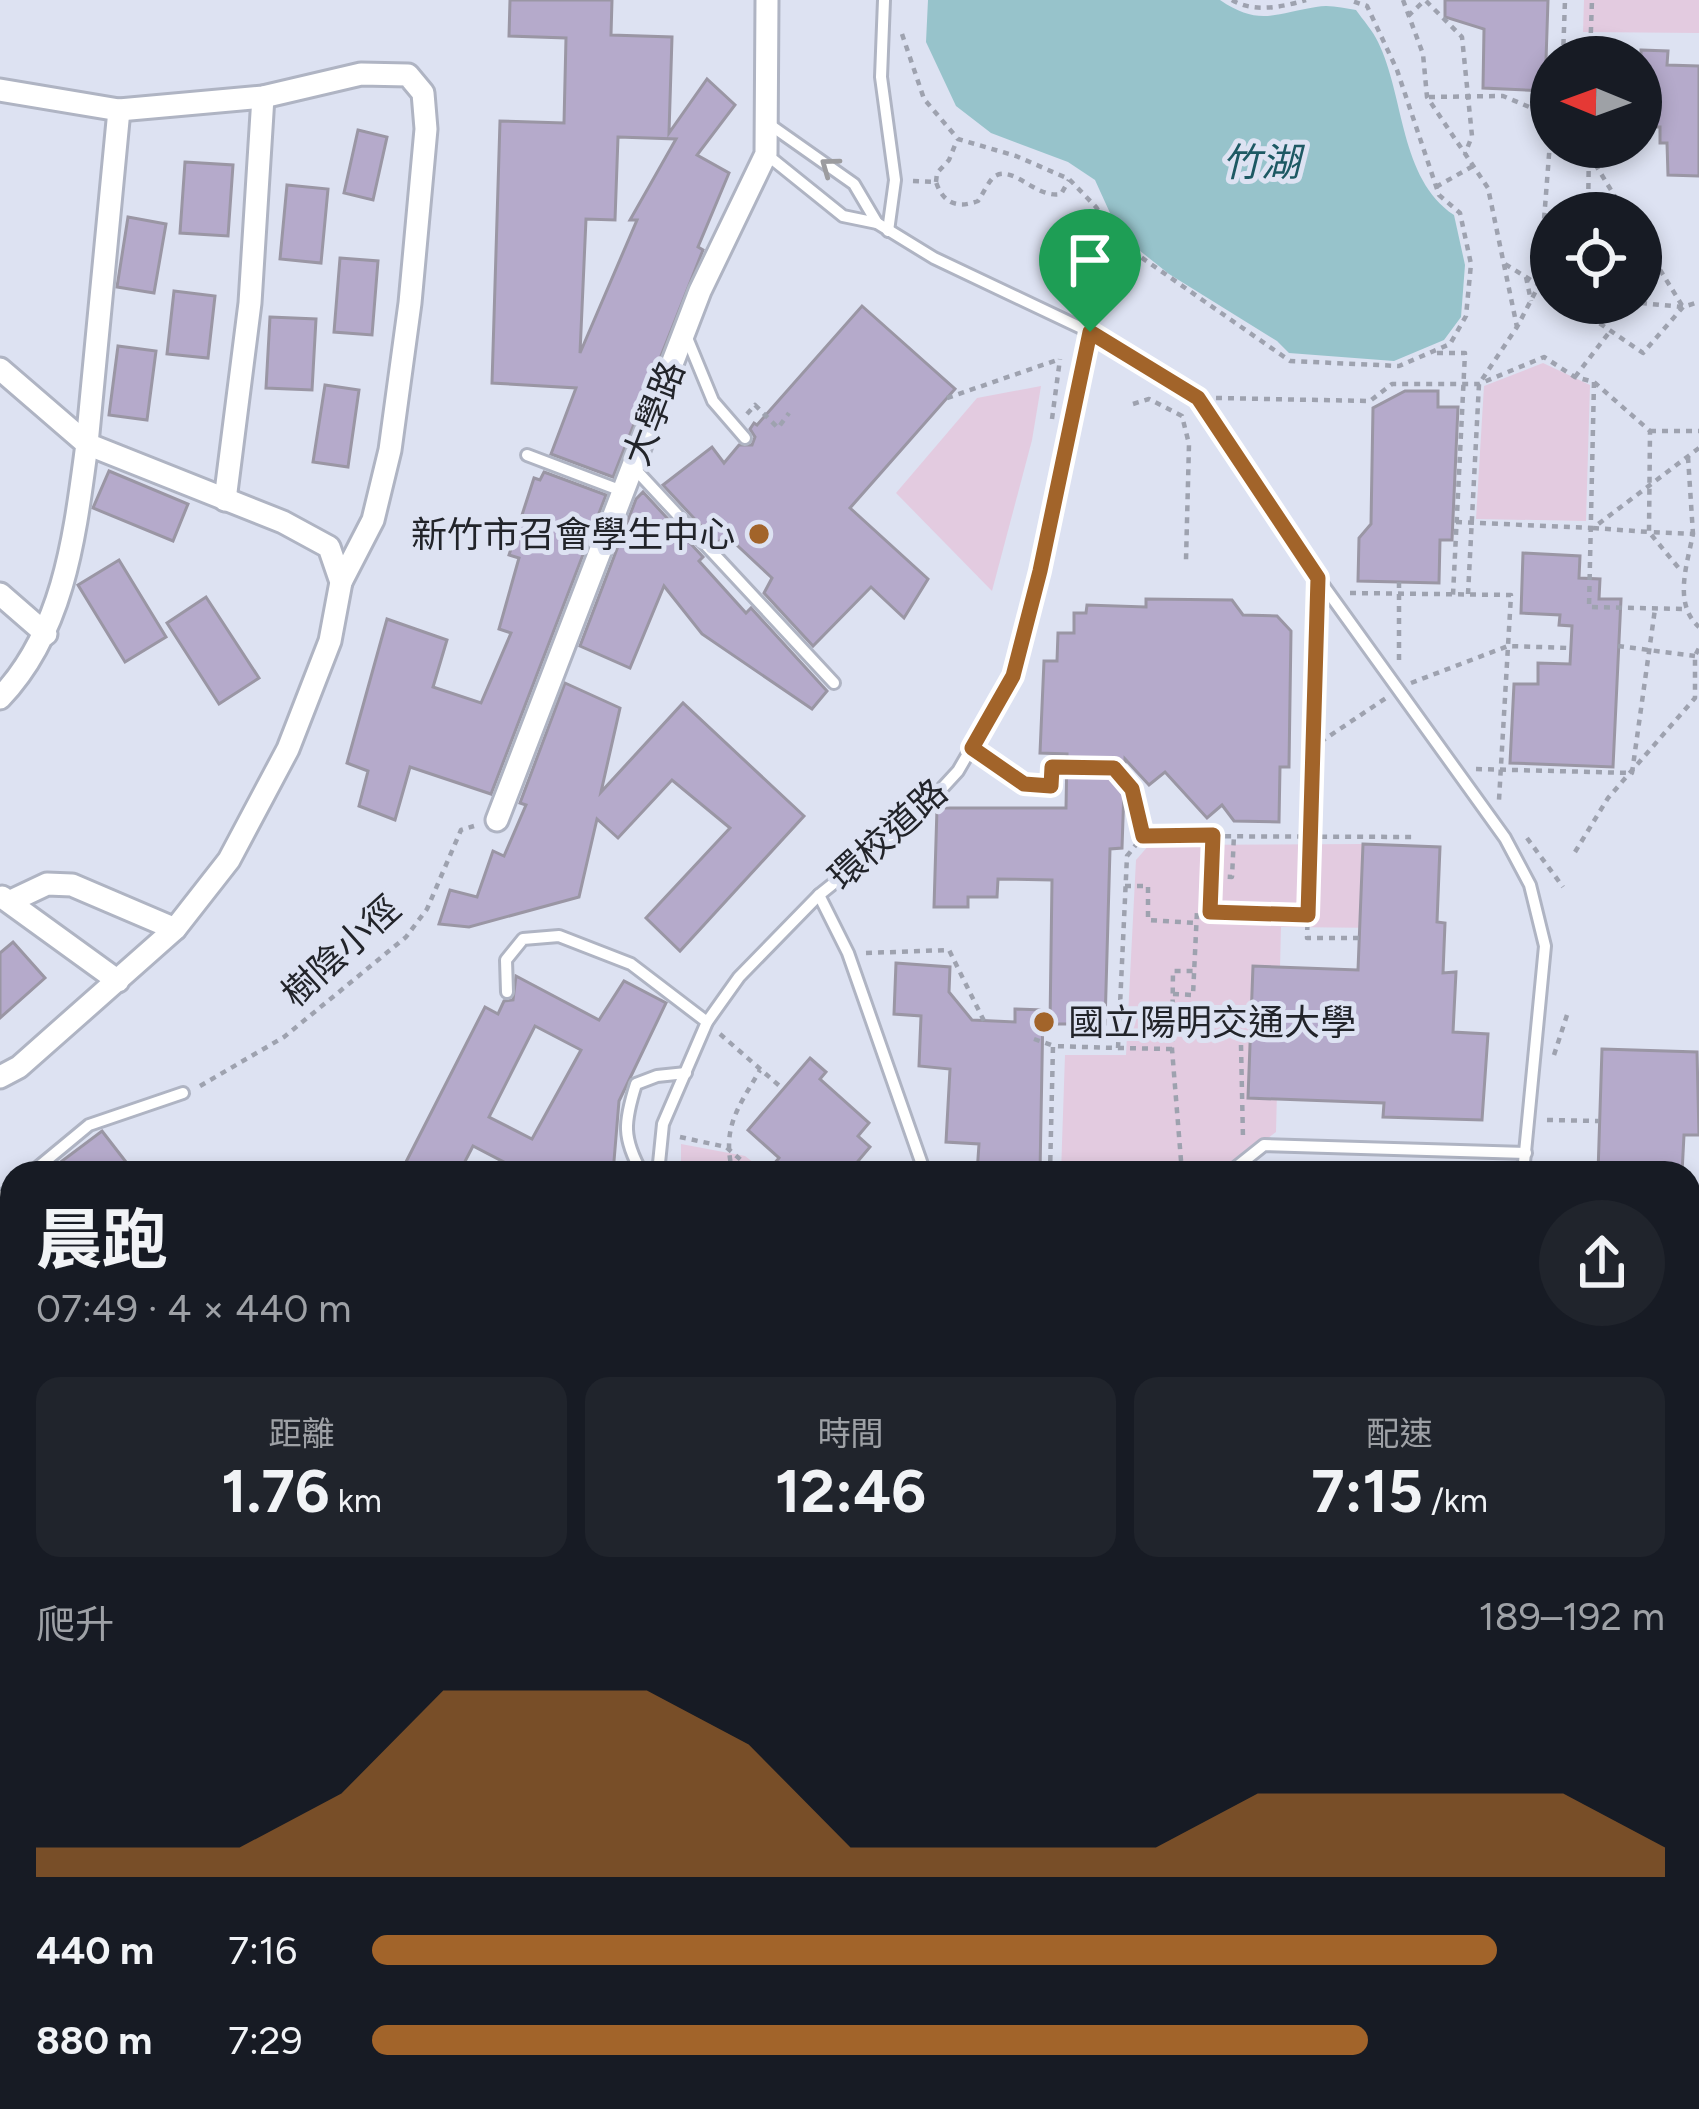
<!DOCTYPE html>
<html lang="zh-TW">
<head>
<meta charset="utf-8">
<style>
  :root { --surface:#171b24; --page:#20242c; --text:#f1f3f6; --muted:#9ea1a6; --accent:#a2642a }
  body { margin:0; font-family:Figtree,"Noto Sans TC",sans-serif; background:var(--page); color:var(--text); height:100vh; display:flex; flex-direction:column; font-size:45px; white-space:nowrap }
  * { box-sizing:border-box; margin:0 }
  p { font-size:39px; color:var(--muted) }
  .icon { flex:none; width:66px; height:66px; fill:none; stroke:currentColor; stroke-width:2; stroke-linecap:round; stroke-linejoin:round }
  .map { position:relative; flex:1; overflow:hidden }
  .sheet { position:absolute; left:0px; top:1161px; width:1701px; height:948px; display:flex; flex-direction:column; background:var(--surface); border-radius:36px 36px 0 0; box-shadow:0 6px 18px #0003 }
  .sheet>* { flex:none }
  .needle { width:78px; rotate:271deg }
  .controls { position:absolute; left:1530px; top:36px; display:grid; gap:24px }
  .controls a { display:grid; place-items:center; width:132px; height:132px; border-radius:50%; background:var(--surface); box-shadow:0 6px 18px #0003; font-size:60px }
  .pin { position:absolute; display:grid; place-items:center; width:102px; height:102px; color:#fff; margin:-123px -51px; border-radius:50% 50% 50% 0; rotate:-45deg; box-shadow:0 0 12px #0007 }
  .pin .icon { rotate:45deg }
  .round { display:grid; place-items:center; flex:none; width:126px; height:126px; border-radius:63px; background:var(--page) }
  .headline { display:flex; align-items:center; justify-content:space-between; height:204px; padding:0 36px }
  h1 { font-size:66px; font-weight:700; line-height:90px }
  .stats { display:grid; grid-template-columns:repeat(3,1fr); gap:18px; height:204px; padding:12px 36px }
  .stats div { display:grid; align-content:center; border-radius:24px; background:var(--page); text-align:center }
  .stats b { font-size:60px; font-weight:700 }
  .stats small { font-size:33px; font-weight:400 }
  .stats p { font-size:33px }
  .chart { height:336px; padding:24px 36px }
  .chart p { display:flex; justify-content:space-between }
  .chart svg { width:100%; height:216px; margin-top:12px; fill:var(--accent); opacity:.7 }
  ul { padding:0 36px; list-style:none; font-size:39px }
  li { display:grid; grid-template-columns:192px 144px 1fr; align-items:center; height:90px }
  li i { height:30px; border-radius:15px; background:var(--accent) }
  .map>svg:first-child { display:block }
  .green { fill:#e3cbe0 }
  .water { fill:#97c3cb }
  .building { fill:#b5aacb; stroke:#9a96a4; stroke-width:3; fill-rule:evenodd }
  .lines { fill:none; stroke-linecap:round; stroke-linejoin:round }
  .lane-casing { stroke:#afb4c3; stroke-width:16 }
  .street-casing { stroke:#afb4c3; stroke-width:27 }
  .path { stroke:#9ea2af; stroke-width:4.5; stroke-dasharray:6 6; stroke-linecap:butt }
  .lane { stroke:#fff; stroke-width:10 }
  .street { stroke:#fff; stroke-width:21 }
  .oneway { stroke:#9c9c9f }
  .route-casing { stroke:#fff; stroke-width:24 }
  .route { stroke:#a2642a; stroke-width:15 }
  .poi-dot { fill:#a2642a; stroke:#dde2f2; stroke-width:4.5 }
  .labels { text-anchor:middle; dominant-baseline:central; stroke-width:10; stroke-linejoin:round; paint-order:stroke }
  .street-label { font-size:36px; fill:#22242a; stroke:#dde2f2 }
  .poi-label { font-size:36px; fill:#22242a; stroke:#dde2f2; text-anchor:end }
  .water-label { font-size:39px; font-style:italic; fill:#1d5963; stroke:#dde2f2 }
</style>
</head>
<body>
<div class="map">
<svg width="1699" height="2109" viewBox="0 0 1699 2109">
  <rect width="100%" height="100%" fill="#dde2f2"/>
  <!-- green -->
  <g class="green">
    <polygon points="1584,0 1699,0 1699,33 1583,32"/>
    <polygon points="1543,363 1590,385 1586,521 1476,519 1484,386"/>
    <polygon points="1041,386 1032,440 992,591 896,493 977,398"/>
    <polygon points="1363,844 1387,850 1384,928 1281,927 1276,1132 1222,1173 1061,1173 1065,1055 1126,1055 1136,860 1149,845"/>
    <polygon points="681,1144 745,1156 767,1173 681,1173"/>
    <polygon points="1689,2026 1699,2026 1699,2109 1572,2109 1572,2097 1689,2097"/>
    <polygon points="758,2097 1128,2097 1127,2109 757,2109"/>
    <polygon points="1310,2097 1401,2097 1400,2109 1310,2109"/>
    <rect x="1435" y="2097" width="106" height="12"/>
  </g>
  <!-- water -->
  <path class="water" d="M928,0H1220C1258,26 1274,14 1316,7C1329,4 1343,8 1356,10C1363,20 1373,31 1378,42C1405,97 1399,178 1454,215L1465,265L1461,317L1444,340L1394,361L1289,353L1277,341L1169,274L1120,235L1095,180L1068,162L991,133L956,106L926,42Z"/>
  <!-- building -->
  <g class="building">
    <path d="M510,0H612L611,35L672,37L669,133L707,79L735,105L697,155L729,173L698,247L703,250L613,477L551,454L576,388L492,383L500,121L564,123L566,38L509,36ZM618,137L676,139L630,220H637L580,353L586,219L615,220Z"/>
    <polygon points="1445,0 1548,0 1545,91 1483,88 1484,29 1445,17"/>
    <polygon points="1641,50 1668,51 1667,65 1699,66 1699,176 1668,175 1667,143 1660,143 1660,127 1641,127"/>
    <polygon points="358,130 387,137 373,200 344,193"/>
    <polygon points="185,162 233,165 228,236 180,233"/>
    <polygon points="287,185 328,189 321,263 280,259"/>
    <polygon points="128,217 166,224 154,293 117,287"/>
    <polygon points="340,258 378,261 372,335 334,332"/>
    <polygon points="174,291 215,296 208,358 167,354"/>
    <polygon points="862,306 955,389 850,508 928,579 904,618 871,587 813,646 764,593 772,578 726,535 717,543 663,485 712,447 724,463 739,445 752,445 755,437 750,429 754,423 757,425"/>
    <polygon points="270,317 316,319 312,390 266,388"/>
    <polygon points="118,346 156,351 147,420 109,415"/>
    <polygon points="325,385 359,390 348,467 313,462"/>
    <polygon points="1405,391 1438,391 1438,407 1458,407 1452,540 1440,540 1439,583 1358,581 1359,538 1371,524 1373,408"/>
    <polygon points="109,471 188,504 173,541 93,508"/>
    <polygon points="544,472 606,495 491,794 410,767 395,820 359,806 368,771 347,763 387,619 447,640 433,687 481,703 511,633 499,629 519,558 509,555 534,478 540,480"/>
    <polygon points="643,492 703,557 699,561 746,613 751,608 827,691 812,709 702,634 664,586 630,668 580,646 636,499"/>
    <polygon points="1523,553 1580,556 1579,578 1600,579 1599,599 1621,599 1613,767 1510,763 1514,684 1538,684 1538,663 1570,664 1572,626 1559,625 1560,615 1521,613"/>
    <polygon points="119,560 166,637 125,662 78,585"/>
    <polygon points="206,597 259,678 219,704 167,623"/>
    <polygon points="1146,599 1232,600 1243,615 1277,616 1291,631 1289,767 1280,767 1279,822 1234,821 1222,805 1207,818 1165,772 1149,785 1125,759 1122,848 1110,849 1105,1024 1050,1024 1052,880 998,879 997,897 968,897 968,907 934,907 937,808 1066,808 1067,754 1040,753 1044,661 1057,661 1058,633 1074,633 1074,613 1086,613 1087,605 1146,607"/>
    <polygon points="565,683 620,708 601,792 683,703 804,816 680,951 646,918 730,828 672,780 618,838 597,819 579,897 469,927 439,924 450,890 477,897 493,851 504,856 526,805 520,803"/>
    <polygon points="1363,844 1440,847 1437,922 1445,923 1443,973 1456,972 1453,1032 1488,1034 1482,1120 1383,1117 1384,1103 1248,1098 1253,966 1358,970"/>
    <polygon points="13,942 45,978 0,1018 0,953"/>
    <polygon points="896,963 950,967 949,992 972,1020 1015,1022 1015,1009 1043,1010 1040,1173 977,1173 979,1144 946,1142 950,1069 919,1066 921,1016 894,1014"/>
    <path d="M516,976L599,1020L624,981L666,1003L619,1101L613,1173H525L473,1146L459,1173H426L406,1162L485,1007L498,1014L504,1001L513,1000ZM535,1026L581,1050L532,1139L489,1117Z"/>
    <polygon points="1602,1049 1697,1052 1699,1135 1684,1135 1682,1173 1598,1173"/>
    <polygon points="810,1058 826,1072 820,1079 869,1123 858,1136 870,1147 848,1173 766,1173 779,1158 748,1130"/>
    <polygon points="102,1131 126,1162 111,1173 46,1173"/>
  </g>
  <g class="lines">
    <!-- lane casing -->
    <g class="lane-casing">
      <g id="lane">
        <polyline points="884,0 881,77 895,180 888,231"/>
        <polyline points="766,122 854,184 877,223"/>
        <polyline points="766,154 843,216 877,223 934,258 1090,332 1198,398 1318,578 1505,838 1530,885 1545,946 1523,1173"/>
        <polyline points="685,333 713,401 745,438"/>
        <polyline points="527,455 622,491"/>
        <polyline points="635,469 834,683"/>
        <polyline points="819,895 848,953 925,1173"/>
        <polyline points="507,992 506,960 523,939 559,936 631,964 707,1022"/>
        <polyline points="31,1173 89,1125 183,1093"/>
        <path d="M642,1173C622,1138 624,1122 636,1084L657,1076L686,1073"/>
        <polyline points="658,1173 663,1124 707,1022 739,977 819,895 913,820 958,771 1013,676 1040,571 1090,332"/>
        <polyline points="1229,1173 1264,1145 1526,1153"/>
        <polyline points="0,1198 12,1188"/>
        <polyline points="0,1550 12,1555"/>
        <polyline points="1689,1910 1699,1911"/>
        <polyline points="1418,2109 1419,2097"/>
      </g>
    </g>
    <!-- street casing -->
    <g class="street-casing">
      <g id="street">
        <polyline points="0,90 119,110 263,97 361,74 408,75 423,93 426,129 410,303 390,450 373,520 341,582"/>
        <path d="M0,369L87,444C75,533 65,630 0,698"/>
        <polyline points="225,500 250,303 263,97"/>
        <polyline points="0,594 46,634"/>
        <polyline points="497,820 700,291 766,154 767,0"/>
        <polyline points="2,897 118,981"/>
        <polyline points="11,901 47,884 72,885 175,929"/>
        <polyline points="0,1077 19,1067 175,929 229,860 288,749 330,641 341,582 329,547 283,522 87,444 119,110"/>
      </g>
    </g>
    <!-- path -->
    <g class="path">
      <path d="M1232,0C1253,13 1283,7 1306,0"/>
      <polyline points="1403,0 1423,54 1427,97 1488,188 1517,327"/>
      <polyline points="1426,1 1462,37 1472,136 1465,154"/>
      <polyline points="1408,16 1425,0"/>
      <polyline points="902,34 924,99 958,139 1016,156 1069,179 1096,207 1115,239 1290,361 1399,366 1450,344 1466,316 1471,264 1460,213 1439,195 1397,70 1367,6 1349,0"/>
      <polyline points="1563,57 1565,0"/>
      <polyline points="1590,57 1592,0"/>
      <polyline points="1429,97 1503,96 1551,116"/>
      <polyline points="1551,129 1539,285 1551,292"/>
      <polyline points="1589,154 1625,213"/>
      <path d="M913,181L936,182C943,203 957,209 978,201C983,194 989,180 995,176C1014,165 1036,199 1061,194L1069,180"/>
      <polyline points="936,182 937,173 949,160 957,140"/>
      <polyline points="1436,187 1473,166"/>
      <polyline points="1588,213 1589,147"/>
      <polyline points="1641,239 1683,307"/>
      <polyline points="1526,277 1531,301"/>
      <polyline points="1570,303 1643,353 1683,307"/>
      <polyline points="1641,303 1683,307 1699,302"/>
      <polyline points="1437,353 1465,353 1453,595"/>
      <polyline points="1575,377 1611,330"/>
      <polyline points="1594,382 1589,607 1687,609"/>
      <polyline points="947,398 1060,359"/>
      <path d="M1216,398L1370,401L1392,384H1479L1544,357L1575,377L1594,382L1650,431L1649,532L1693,534C1687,565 1673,604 1699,627"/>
      <polyline points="1133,404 1149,399 1182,416 1189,444 1186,560"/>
      <polyline points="747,414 755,405 778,428 789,413"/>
      <polyline points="1052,419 1060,359"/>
      <polyline points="1650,431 1699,431"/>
      <polyline points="1688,457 1693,534 1699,535"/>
      <polyline points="1456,522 1593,528 1699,448"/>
      <polyline points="1593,528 1649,532 1682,572"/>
      <polyline points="1399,582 1399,662"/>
      <polyline points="1350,593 1511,595 1499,800"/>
      <polyline points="1468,594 1479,384 1517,327 1539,285 1505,264"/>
      <polyline points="1618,646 1695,656"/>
      <polyline points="1411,683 1508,646 1570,648"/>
      <polyline points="1313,747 1317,609"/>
      <polyline points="987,759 1024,784 1051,786 1052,767 1114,768 1132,789 1143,836"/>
      <polyline points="1476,769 1632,773 1655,609"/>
      <polyline points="1527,838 1563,887"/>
      <polyline points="1575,852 1608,798 1695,698 1695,656 1699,648"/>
      <polyline points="1213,876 1213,835"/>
      <polyline points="1125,886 1148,886 1148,920 1196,923"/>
      <polyline points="1210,912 1307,915"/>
      <polyline points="1359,938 1307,938 1313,747 1386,698"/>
      <polyline points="866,953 949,950 984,1021"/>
      <polyline points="1173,994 1193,995 1197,911 1210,912 1213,876 1232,877 1234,835"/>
      <polyline points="720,1034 783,1089"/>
      <polyline points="1034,1039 1051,1045"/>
      <polyline points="1241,1045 1243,1139"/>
      <polyline points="1118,1048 1172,1049"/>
      <polyline points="1554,1055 1567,1015"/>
      <polyline points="200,1086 284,1037 406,937 427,909 461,830 474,826"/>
      <polyline points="1547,1120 1599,1121"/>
      <polyline points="680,1137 726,1147 756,1173"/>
      <path d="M733,1173C721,1128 738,1108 760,1070"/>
      <polyline points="1050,1173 1053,1046 1118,1048 1127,856 1143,836 1417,837"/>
      <polyline points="1182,1173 1172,1049 1173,971 1194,971"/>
      <polyline points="1416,1173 1416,1169 1428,1173"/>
      <polyline points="1689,1265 1699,1266"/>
      <polyline points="1689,1485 1699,1485"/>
      <polyline points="1689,1550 1689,1549"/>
      <polyline points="1689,1581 1699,1582"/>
      <polyline points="1689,1731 1699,1731"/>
      <polyline points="1689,1803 1699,1807"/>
      <polyline points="0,1980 12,2001"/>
      <polyline points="134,2097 140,2109"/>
      <polyline points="608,2109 613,2097"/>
    </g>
    <!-- lane -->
    <use href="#lane" class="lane"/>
    <!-- street -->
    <use href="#street" class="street"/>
  </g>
  <!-- one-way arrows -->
  <defs><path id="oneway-chevron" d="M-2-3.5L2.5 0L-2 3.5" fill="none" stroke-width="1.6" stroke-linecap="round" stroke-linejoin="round" transform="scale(3)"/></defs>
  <use class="oneway" href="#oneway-chevron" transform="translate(829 166) rotate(-144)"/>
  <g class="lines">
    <!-- route casing -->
    <g class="route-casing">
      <polygon id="route" points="1090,332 1198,398 1318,578 1308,915 1210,912 1213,835 1143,836 1132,789 1114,768 1052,767 1051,786 1024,784 972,748 1013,676 1040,571"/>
    </g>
    <!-- route -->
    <use href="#route" class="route"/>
  </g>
  <!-- markers -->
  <g class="poi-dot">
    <circle cx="759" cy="534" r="12"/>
    <circle cx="1044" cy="1022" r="12"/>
  </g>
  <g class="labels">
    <!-- street labels -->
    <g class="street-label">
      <text transform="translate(654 413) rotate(-69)">大學路</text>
      <text transform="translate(888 834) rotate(-42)">環校道路</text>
      <text transform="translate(341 951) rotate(-42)">樹陰小徑</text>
    </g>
    <!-- poi labels -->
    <g class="poi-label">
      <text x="735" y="534">新竹市召會學生中心</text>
      <text x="1068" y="1022" text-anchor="start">國立陽明交通大學</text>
    </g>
    <!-- water labels -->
    <g class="water-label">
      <text x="1261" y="162">竹湖</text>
    </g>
  </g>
</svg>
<div class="controls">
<a><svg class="needle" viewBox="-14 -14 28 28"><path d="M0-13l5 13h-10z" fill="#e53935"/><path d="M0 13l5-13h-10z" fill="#9ea1a6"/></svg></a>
<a><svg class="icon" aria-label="locate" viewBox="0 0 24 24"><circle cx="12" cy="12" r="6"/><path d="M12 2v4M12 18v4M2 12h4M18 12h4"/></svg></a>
</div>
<div class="pin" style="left:1090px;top:332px;background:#1e9e55"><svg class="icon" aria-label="arrive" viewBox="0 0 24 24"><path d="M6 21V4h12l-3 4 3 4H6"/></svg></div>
<section class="sheet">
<div class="headline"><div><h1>晨跑</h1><p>07:49 · 4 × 440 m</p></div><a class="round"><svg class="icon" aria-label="share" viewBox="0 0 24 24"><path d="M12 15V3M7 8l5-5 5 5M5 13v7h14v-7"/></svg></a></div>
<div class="stats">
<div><p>距離</p><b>1.76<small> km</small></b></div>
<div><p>時間</p><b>12:46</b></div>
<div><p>配速</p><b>7:15<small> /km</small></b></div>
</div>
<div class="chart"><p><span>爬升</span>189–192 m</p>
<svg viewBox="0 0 160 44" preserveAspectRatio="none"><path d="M0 44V38L10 38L20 38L30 27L40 6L50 6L60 6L70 17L80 38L90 38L100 38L110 38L120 27L130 27L140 27L150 27L160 38V44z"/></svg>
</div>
<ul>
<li><b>440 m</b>7:16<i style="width:87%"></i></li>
<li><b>880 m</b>7:29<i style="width:77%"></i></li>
</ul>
</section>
</div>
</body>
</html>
